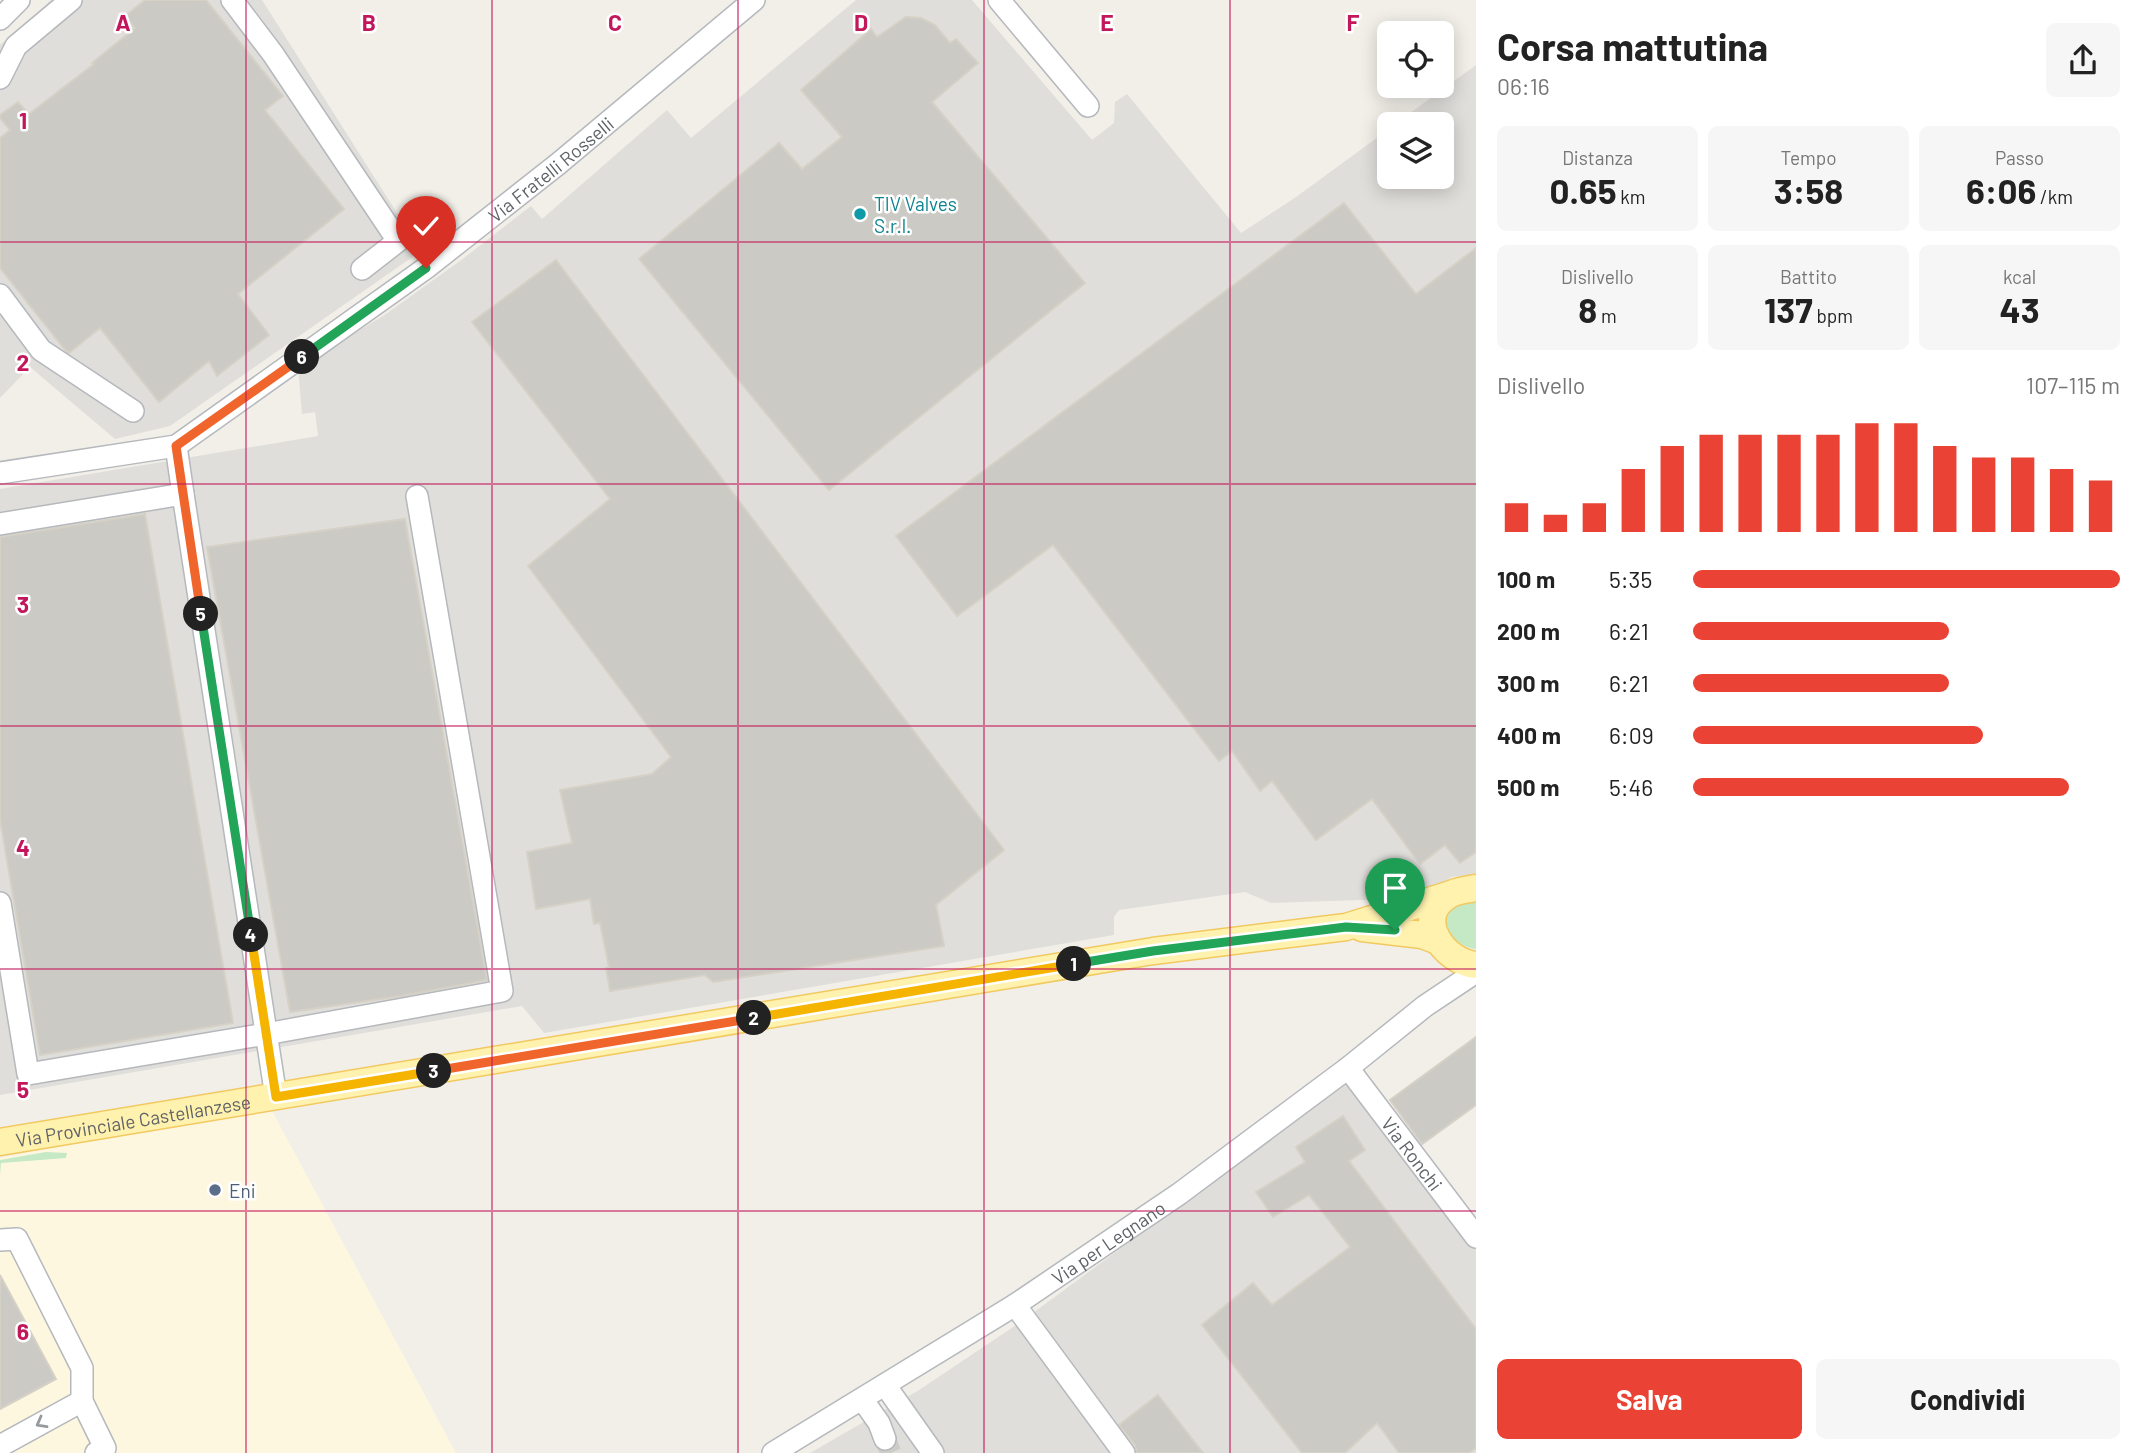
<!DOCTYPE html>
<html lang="it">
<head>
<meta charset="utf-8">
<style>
  :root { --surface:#fff; --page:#f6f6f6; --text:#222; --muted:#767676; --accent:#ea4335 }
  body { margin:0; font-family:Barlow,sans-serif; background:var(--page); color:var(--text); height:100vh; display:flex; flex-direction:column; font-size:26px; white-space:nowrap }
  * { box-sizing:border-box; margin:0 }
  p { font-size:23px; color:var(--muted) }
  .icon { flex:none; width:38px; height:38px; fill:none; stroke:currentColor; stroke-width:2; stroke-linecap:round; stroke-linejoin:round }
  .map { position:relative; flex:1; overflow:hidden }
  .sheet { display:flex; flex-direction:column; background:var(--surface); width:665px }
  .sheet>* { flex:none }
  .buttons { position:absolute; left:1377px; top:21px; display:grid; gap:14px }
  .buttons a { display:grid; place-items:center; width:77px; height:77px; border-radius:10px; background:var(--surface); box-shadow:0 4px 18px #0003; font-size:35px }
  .pin { position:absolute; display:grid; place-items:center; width:60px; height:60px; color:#fff; margin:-72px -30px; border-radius:50% 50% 50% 0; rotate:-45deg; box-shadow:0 0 7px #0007 }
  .pin .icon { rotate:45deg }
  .km { position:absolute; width:35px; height:35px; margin:-18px; border-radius:50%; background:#222; color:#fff; font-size:19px; line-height:35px; text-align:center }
  .round { display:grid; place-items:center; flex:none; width:74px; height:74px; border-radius:10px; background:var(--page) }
  .summary { display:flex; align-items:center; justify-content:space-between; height:119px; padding:0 21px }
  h1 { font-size:38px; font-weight:700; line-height:52px }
  .figures { display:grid; grid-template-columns:repeat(3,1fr); gap:10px; height:119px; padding:7px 21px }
  .figures div { display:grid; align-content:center; border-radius:10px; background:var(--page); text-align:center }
  .figures b { font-size:35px; font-weight:700 }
  .figures small { font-size:19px; font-weight:400 }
  .figures p { font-size:19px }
  .chart { height:196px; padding:14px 21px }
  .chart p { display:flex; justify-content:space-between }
  .chart svg { width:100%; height:126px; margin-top:7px; stroke:var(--accent); stroke-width:6 }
  .button { display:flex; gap:14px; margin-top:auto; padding:14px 21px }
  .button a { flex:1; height:80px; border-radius:10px; background:var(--accent); color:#fff; font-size:28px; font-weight:700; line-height:80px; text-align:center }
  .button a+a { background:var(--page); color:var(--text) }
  ul { padding:0 21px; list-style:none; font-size:23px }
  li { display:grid; grid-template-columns:112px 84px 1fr; align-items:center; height:52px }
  li i { height:18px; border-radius:9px; background:var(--accent) }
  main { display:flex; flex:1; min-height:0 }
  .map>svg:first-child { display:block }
  .commercial { fill:#fef7e0 }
  .industrial { fill:#e0deda }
  .green { fill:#c5e8c5 }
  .building { fill:#cccac5; stroke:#d6d1c6; stroke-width:2 }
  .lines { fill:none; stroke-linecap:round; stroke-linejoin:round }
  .minor-tunnel { stroke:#ccccc8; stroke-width:21; stroke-dasharray:21 10; stroke-linecap:butt }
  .minor-casing { stroke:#b5b8bc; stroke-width:24 }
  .major-casing { stroke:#f2c960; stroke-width:29 }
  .minor { stroke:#fff; stroke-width:21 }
  .major { stroke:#fff2af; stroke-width:26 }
  .oneway { stroke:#979a9d }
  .split-1-casing { stroke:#fff; stroke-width:14 }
  .split-2-casing { stroke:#fff; stroke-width:14 }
  .split-3-casing { stroke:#fff; stroke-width:14 }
  .split-4-casing { stroke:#fff; stroke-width:14 }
  .split-5-casing { stroke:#fff; stroke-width:14 }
  .split-6-casing { stroke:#fff; stroke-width:14 }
  .split-7-casing { stroke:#fff; stroke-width:14 }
  .split-1 { stroke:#22a559; stroke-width:9 }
  .split-2 { stroke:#f5b400; stroke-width:9 }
  .split-3 { stroke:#f0652b; stroke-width:9 }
  .split-4 { stroke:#f5b400; stroke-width:9 }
  .split-5 { stroke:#22a559; stroke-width:9 }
  .split-6 { stroke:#f0652b; stroke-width:9 }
  .split-7 { stroke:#22a559; stroke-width:9 }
  .grid { fill:none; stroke:#c2185b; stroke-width:2; stroke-opacity:0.55 }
  .culture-dot { fill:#0f9aa8; stroke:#fff; stroke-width:2.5 }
  .service-dot { fill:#5c6f8a; stroke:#fff; stroke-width:2.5 }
  .labels { text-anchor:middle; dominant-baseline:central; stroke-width:5; stroke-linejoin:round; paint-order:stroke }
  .street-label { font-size:19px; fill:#5f6368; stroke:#fff }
  .culture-label { font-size:19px; fill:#0d838f; stroke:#fff; text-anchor:start }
  .service-label { font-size:19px; fill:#4e5e75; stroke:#fff; text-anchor:start }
  .grid-label { font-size:23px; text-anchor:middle; font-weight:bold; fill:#c2185b; stroke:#fff; stroke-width:5; stroke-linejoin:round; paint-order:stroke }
</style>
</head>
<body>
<main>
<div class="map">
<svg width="1476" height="1453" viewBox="0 0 1476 1453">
  <rect width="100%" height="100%" fill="#f1efe8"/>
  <!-- commercial -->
  <polygon class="commercial" points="271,1109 456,1453 0,1453 0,1158 67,1144"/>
  <!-- industrial -->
  <g class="industrial">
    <polygon points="51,0 262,0 421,251 170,426 115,439 30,367 0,398 0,45"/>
    <polygon points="856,0 972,0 1092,140 1114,123 1115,102 1127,94 1241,233 1296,197 1389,129 1390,177 1442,177 1442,124 1395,124 1476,65 1476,874 1451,877 1421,898 1271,903 1245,892 1119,910 1114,917 1114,935 544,1033 522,1006 0,1095 0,489 318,436 315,412 302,414 298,368 386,314 464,258 531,206 542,219 667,110 691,138"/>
    <polygon points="1355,1076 1476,1226 1476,1453 810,1453 919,1390 1022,1321"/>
  </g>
  <!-- green -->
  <g class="green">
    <path d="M1476,897V949C1459,948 1437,927 1451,910C1457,902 1467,900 1476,897Z"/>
    <polygon points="46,1152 67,1153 66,1158 1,1163 0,1175 0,1160"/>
  </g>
  <!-- building -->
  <g class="building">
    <polygon points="145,0 206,0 283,96 265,110 344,209 238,294 269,335 217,376 209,361 159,402 100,328 69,353 66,351 0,268 0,138 10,130 0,118 0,115 18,102 29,114 94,64 92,63 135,28 125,16"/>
    <polygon points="906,17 921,18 935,25 950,43 956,39 978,63 932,102 1085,283 829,490 639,259 779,143 802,169 842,137 801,90 871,29 877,37"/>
    <polygon points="1344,203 1416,294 1476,248 1476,852 1460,863 1445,845 1420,864 1372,799 1316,840 1272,781 1260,791 1232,751 1219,761 1053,545 957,616 896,536"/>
    <polygon points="556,260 1004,850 936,905 944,946 713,982 705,975 610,991 606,968 609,967 600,923 594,924 590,899 536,909 527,852 572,843 560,790 652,774 671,757 528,566 610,499 472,322"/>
    <polygon points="145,514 233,1023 40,1055 0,819 0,537"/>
    <polygon points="405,519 487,980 402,996 290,1012 207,547"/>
    <polygon points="1476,1037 1476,1105 1422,1144 1390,1100"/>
    <polygon points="1343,1116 1365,1150 1349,1161 1476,1329 1476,1448 1469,1453 1399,1453 1377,1423 1345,1453 1302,1453 1202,1325 1253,1283 1272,1305 1350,1247 1309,1195 1273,1217 1256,1192 1305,1162 1296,1147"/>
    <polygon points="0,1275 56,1379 0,1409"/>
    <polygon points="1158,1395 1203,1453 1137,1453 1135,1445 1119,1425"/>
  </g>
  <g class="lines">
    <!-- minor-tunnel -->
    <polyline class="minor-tunnel" points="885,1439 891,1453"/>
    <!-- minor casing -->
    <g class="minor-casing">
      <g id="minor">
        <polyline points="232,0 273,54 398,241 362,269"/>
        <polyline points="999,0 1088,106"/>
        <polyline points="0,19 19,0"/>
        <polyline points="0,78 16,46 71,0"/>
        <polyline points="0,295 41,350 133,411"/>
        <polyline points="176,446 183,494"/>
        <path id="s1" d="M0,473L176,446L426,268L558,164L754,0"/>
        <polyline points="0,524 183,494 276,1097"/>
        <polyline points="0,903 28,1074 266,1034 502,991 417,496"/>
        <path id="s2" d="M1348,1068L1476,1237"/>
        <polyline points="0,1240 17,1239 82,1368 82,1401 105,1448 96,1453"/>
        <polyline points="1015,1305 1124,1453"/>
        <polyline points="885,1385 933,1453"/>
        <polyline points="862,1399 879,1423 885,1439"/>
        <polyline points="0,1446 82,1401"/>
        <path id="s3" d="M773,1453L1015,1305L1179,1194L1348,1068L1425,1006L1476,972"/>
      </g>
    </g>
    <!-- major casing -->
    <g class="major-casing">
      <g id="major">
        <path d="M1476,888C1467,890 1457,890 1449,895C1412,916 1443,962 1476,965"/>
        <polyline points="1362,928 1422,935 1438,941"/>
        <path id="s4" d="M0,1142L1153,951L1346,927L1448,895"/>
      </g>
    </g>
    <!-- minor -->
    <use href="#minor" class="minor"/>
    <!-- major -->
    <use href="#major" class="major"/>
  </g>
  <!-- one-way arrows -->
  <defs><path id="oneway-chevron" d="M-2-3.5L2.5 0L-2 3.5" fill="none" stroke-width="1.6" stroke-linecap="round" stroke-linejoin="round" transform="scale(1.75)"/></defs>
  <use class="oneway" href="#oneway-chevron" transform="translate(41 1423) rotate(151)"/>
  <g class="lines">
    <!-- split-1 casing -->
    <g class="split-1-casing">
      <polyline id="split-1" points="1074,964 1153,951 1346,927 1395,930"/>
    </g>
    <!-- split-2 casing -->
    <g class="split-2-casing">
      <polyline id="split-2" points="754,1018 1074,964"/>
    </g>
    <!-- split-3 casing -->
    <g class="split-3-casing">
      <polyline id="split-3" points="434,1071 754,1018"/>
    </g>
    <!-- split-4 casing -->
    <g class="split-4-casing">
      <polyline id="split-4" points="251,935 276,1097 434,1071"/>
    </g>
    <!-- split-5 casing -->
    <g class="split-5-casing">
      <polyline id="split-5" points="201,614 251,935"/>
    </g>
    <!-- split-6 casing -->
    <g class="split-6-casing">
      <polyline id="split-6" points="201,614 176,446 302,357"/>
    </g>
    <!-- split-7 casing -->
    <g class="split-7-casing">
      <polyline id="split-7" points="302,357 426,268"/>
    </g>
    <!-- split-1 -->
    <use href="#split-1" class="split-1"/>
    <!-- split-2 -->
    <use href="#split-2" class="split-2"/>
    <!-- split-3 -->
    <use href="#split-3" class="split-3"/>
    <!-- split-4 -->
    <use href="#split-4" class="split-4"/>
    <!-- split-5 -->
    <use href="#split-5" class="split-5"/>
    <!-- split-6 -->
    <use href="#split-6" class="split-6"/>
    <!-- split-7 -->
    <use href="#split-7" class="split-7"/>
  </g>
  <!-- grid -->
  <path class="grid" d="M246,0V1453M492,0V1453M738,0V1453M984,0V1453M1230,0V1453M0,242H1476M0,484H1476M0,726H1476M0,969H1476M0,1211H1476"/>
  <!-- markers -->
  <circle class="culture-dot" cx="860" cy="214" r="7"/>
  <circle class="service-dot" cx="215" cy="1190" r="7"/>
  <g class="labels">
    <!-- street labels -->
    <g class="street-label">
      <text stroke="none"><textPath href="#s1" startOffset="644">Via Fratelli Rosselli</textPath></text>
      <text stroke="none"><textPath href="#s4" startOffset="135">Via Provinciale Castellanzese</textPath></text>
      <text stroke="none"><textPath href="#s2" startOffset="107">Via Ronchi</textPath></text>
      <text stroke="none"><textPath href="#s3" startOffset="396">Via per Legnano</textPath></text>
    </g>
    <!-- culture labels -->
    <g class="culture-label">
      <text x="874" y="203">TIV Valves<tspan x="874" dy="22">S.r.l.</tspan></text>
    </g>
    <!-- service labels -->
    <g class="service-label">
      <text x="229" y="1190">Eni</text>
    </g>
  </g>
  <g class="grid-label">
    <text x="123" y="31">A</text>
    <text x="369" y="31">B</text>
    <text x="615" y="31">C</text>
    <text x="861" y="31">D</text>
    <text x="1107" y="31">E</text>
    <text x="1353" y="31">F</text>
    <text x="23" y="129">1</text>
    <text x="23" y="371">2</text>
    <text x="23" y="613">3</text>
    <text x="23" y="856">4</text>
    <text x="23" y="1098">5</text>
    <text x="23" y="1340">6</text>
  </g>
</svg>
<div class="buttons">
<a><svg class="icon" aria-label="locate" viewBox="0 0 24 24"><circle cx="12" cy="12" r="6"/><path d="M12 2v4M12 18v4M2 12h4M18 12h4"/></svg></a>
<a><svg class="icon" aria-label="layers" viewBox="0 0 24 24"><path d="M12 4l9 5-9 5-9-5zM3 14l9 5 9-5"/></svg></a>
</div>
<div class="pin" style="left:1395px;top:930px;background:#1e9e55"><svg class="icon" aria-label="arrive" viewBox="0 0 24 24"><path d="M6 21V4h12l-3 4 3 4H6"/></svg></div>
<div class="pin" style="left:426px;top:268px;background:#d93025"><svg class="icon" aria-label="check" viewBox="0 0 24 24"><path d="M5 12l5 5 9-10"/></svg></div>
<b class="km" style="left:1074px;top:964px">1</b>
<b class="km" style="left:754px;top:1018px">2</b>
<b class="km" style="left:434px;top:1071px">3</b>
<b class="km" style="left:251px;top:935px">4</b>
<b class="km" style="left:201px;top:614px">5</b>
<b class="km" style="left:302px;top:357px">6</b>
</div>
<section class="sheet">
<div class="summary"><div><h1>Corsa mattutina</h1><p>06:16</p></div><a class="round"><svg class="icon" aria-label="share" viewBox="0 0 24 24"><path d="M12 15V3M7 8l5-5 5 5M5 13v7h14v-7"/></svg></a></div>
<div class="figures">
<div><p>Distanza</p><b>0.65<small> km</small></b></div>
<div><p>Tempo</p><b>3:58</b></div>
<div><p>Passo</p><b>6:06<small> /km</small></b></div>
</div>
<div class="figures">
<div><p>Dislivello</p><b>8<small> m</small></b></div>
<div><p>Battito</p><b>137<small> bpm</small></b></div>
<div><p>kcal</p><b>43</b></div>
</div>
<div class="chart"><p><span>Dislivello</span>107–115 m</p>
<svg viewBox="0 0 160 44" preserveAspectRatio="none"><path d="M5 44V34M15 44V38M25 44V34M35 44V22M45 44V14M55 44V10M65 44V10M75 44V10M85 44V10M95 44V6M105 44V6M115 44V14M125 44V18M135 44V18M145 44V22M155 44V26"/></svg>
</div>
<ul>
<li><b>100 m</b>5:35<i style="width:100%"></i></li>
<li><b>200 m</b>6:21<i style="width:60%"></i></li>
<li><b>300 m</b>6:21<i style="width:60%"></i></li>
<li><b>400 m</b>6:09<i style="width:68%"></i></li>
<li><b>500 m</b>5:46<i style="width:88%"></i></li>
</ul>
<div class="button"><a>Salva</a><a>Condividi</a></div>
</section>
</main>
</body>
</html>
